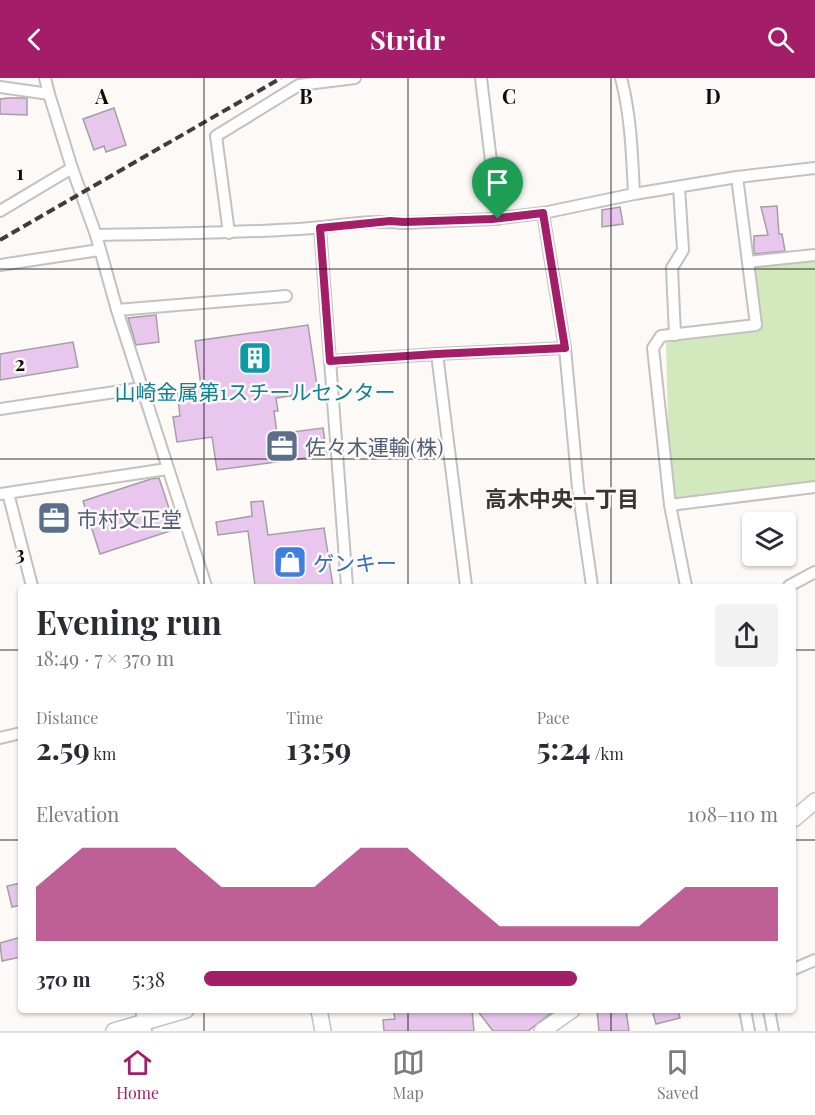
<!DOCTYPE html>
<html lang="en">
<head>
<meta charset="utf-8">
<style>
  :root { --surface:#fff; --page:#f2f2f3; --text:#2b2b33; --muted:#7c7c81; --line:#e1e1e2; --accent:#a31d69 }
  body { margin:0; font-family:"Playfair Display","Noto Sans JP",serif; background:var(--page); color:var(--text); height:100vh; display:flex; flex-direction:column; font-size:22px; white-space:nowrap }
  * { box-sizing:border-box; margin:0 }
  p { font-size:20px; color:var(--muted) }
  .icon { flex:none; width:33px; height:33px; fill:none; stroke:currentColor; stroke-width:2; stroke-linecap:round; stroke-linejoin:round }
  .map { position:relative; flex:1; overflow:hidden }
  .panel { position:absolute; left:18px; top:506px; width:778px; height:429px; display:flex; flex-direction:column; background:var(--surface); border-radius:6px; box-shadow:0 2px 4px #0004 }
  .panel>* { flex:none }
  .buttons { position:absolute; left:742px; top:434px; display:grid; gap:12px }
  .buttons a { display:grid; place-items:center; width:54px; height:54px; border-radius:6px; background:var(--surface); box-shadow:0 2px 4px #0004; font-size:30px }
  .pin { position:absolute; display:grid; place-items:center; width:51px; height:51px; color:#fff; margin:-62px -26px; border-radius:50% 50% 50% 0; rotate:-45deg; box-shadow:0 0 6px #0007 }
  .pin .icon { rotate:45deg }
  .round { display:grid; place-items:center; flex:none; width:63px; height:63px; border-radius:6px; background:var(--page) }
  .summary { display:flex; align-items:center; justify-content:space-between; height:102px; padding:0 18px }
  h1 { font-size:33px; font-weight:700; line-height:45px }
  .figures { display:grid; grid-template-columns:repeat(3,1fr); gap:9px; height:102px; padding:6px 18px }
  .figures div { display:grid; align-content:center }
  .figures b { font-size:30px; font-weight:700 }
  .figures small { font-size:16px; font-weight:400 }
  .figures p { font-size:16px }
  .chart { height:168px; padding:12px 18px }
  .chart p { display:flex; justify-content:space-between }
  .chart svg { width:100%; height:108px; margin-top:6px; fill:var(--accent); opacity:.7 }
  ul { padding:0 18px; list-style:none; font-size:20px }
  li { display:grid; grid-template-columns:96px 72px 1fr; align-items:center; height:45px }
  li i { height:15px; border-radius:8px; background:var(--accent) }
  header { display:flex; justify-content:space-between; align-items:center; height:78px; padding:0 18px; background:var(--accent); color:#fff; font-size:27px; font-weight:700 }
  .tab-bar { display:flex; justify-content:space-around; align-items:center; height:84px; border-top:2px solid var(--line); background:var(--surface); font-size:16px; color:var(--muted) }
  .tab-bar a { display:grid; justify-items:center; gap:3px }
  .tab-bar .selected { color:var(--accent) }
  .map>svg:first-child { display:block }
  .green { fill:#d2e9bd }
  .building { fill:#e8c6ed; stroke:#a2a0a2; stroke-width:1.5 }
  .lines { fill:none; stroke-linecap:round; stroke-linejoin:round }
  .street-casing { stroke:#c5c1bf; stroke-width:14 }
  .secondary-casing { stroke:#c5c1bf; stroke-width:18 }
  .street { stroke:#fff; stroke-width:10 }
  .secondary { stroke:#fff; stroke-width:15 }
  .rail { stroke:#3f3d3c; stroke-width:4; stroke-dasharray:9 4.5; stroke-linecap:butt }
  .route-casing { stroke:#fff; stroke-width:12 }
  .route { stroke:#a31d69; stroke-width:8 }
  .grid { fill:none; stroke:#0d0c0b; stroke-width:1.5; stroke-opacity:0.55 }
  .labels { text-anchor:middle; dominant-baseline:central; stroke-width:5; stroke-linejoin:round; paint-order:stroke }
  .culture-label { font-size:21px; fill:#0d838f; stroke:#fdf9f7 }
  .service-label { font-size:21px; fill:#4e5e75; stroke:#fdf9f7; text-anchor:start }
  .shop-label { font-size:21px; fill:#366cbe; stroke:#fdf9f7; text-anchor:start }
  .neighbourhood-label { font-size:22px; font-weight:bold; fill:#383534; stroke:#fdf9f7 }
  .grid-label { font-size:20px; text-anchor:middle; font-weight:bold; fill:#0d0c0b; stroke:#fdf9f7; stroke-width:5; stroke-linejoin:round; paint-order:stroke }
</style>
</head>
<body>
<header><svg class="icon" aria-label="back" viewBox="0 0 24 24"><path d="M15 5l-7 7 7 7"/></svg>Stridr<svg class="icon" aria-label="search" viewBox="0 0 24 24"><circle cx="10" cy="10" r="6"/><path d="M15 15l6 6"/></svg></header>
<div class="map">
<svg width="815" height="953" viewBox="0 0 815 953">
  <rect width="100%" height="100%" fill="#fdf9f7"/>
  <!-- green -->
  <polygon class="green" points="815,177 815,403 670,427 666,265 756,247 748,184"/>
  <!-- building -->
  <g class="building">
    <polygon points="8,20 27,20 27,37 0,36 0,21"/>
    <polygon points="114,30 126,67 106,74 104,68 94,72 83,41"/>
    <polygon points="777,128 779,156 782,156 785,173 754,176 754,158 768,157 761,129"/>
    <polygon points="620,129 623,146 602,149 602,132"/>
    <polygon points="156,237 159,264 136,267 128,240"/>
    <polygon points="308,247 318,314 276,320 278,333 274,333 277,356 323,350 327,377 217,392 212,359 177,364 173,339 180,338 177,312 201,308 195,263"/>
    <polygon points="73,264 78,289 0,302 0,276"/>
    <polygon points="159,400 176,451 100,476 83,423 151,401"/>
    <polygon points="263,423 268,457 324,450 333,508 255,508 248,453 218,457 216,444 252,438 251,424"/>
    <polygon points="21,805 21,827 12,829 7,808"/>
    <polygon points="21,859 21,879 2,883 0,865"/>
    <polygon points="393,932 472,932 474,953 384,953 383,942 395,941"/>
    <polygon points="477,932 555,932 528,953 493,953"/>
    <polygon points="597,932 626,932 629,953 599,953"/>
    <polygon points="652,932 678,932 680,940 656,946"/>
  </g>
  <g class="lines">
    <!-- street casing -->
    <g class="street-casing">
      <g id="street">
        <polyline points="45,0 49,16 72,90 96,157 117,232 206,508"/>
        <polyline points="481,0 498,141"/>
        <path d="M621,0C631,38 632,77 634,116"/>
        <polyline points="0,9 49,16"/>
        <polyline points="737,99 748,184"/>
        <polyline points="0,133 72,90"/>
        <polyline points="543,135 565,270 578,410 592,508"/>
        <polyline points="320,150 347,508"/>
        <polyline points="229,155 216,58 299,7 355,0"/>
        <path d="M96,157C164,156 231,155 299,151C333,149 370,141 404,145L492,141L543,135L634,116L737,99L815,90"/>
        <polyline points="0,187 99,172"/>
        <polyline points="117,232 286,218"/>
        <polyline points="675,257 672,190 683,172 679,109"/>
        <polyline points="437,276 466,508"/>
        <polyline points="330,283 437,276 565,270"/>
        <polyline points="0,331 142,310"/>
        <polyline points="8,415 32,508"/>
        <polyline points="0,416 167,391"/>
        <polyline points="670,427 815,409"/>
        <polyline points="686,508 670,427 653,270 661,258 756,247 748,184 815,177"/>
        <polyline points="789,508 815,494"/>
        <polyline points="0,660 21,655"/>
        <polyline points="794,891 815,882"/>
        <polyline points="141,932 146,953"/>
        <polyline points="745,932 749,953"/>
        <polyline points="769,932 773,953"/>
      </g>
    </g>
    <!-- secondary casing -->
    <g class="secondary-casing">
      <g id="secondary">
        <polyline points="794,741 815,723"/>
        <polyline points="319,932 323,953"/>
        <polyline points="114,953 186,932"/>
        <polyline points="542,953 572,932"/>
      </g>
    </g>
    <!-- street -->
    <use href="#street" class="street"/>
    <!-- secondary -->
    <use href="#secondary" class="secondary"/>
    <!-- rail -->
    <polyline class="rail" points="0,162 281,0"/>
  </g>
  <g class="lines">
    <!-- route casing -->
    <g class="route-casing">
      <polygon id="route" points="543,135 565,270 437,276 330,283 320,150 390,143 404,144 492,141"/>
    </g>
    <!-- route -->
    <use href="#route" class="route"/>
  </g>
  <!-- grid -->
  <path class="grid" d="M204,0V508M408,0V508M611,0V508M0,191H815M0,381H815M0,572H21M794,572H815M0,762H21M794,762H815M204,932V953M408,932V953M611,932V953"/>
  <!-- icons -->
  <defs>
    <g id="building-square" transform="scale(1.725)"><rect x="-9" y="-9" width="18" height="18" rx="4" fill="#0f9aa8" stroke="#fdf9f7"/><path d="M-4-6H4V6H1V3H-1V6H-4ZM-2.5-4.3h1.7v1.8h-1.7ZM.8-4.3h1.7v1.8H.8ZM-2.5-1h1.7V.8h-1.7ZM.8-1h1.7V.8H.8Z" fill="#fff"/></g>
    <g id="office-square" transform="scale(1.725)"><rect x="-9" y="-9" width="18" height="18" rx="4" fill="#5c6f8a" stroke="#fdf9f7"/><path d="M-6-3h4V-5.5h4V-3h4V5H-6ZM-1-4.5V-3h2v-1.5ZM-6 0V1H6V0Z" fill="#fff"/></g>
    <g id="shop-square" transform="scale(1.725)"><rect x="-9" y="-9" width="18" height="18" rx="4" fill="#3f7fe0" stroke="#fdf9f7"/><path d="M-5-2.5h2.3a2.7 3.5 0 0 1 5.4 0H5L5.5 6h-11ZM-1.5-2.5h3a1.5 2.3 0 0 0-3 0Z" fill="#fff"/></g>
  </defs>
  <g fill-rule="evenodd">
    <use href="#building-square" x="255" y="280"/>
    <use href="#office-square" x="282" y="368"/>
    <use href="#office-square" x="54" y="440"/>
    <use href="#shop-square" x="290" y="484"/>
  </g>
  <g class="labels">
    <!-- culture labels -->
    <g class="culture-label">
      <text x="255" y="313">山崎金属第1スチールセンター</text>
    </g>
    <!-- service labels -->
    <g class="service-label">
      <text x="305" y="368">佐々木運輸(株)</text>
      <text x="77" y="440">市村文正堂</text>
    </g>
    <!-- shop labels -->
    <g class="shop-label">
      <text x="313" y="484">ゲンキー</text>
    </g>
    <!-- neighbourhood labels -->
    <g class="neighbourhood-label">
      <text x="562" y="420">高木中央一丁目</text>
    </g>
  </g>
  <g class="grid-label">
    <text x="102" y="26">A</text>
    <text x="306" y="26">B</text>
    <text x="509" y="26">C</text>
    <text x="713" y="26">D</text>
    <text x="20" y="102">1</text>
    <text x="20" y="293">2</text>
    <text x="20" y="483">3</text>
  </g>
</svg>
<div class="buttons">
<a><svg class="icon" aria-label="layers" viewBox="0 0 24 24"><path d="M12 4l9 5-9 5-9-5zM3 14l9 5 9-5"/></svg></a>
</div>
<div class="pin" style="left:498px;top:141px;background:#1e9e55"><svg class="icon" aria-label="arrive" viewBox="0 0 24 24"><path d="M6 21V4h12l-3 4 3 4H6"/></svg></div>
<section class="panel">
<div class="summary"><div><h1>Evening run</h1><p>18:49 · 7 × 370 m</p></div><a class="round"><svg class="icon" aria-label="share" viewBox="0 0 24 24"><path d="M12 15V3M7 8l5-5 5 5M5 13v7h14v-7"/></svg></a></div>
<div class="figures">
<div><p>Distance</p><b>2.59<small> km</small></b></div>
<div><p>Time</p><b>13:59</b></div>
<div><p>Pace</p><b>5:24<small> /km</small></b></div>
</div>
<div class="chart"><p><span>Elevation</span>108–110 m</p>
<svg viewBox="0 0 160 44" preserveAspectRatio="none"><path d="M0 44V22L10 6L20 6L30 6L40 22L50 22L60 22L70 6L80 6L90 22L100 38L110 38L120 38L130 38L140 22L150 22L160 22V44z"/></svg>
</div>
<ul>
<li><b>370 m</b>5:38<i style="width:65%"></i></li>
</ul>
</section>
</div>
<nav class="tab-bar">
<a class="selected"><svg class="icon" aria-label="home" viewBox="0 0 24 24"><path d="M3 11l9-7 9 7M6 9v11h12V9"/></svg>Home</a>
<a><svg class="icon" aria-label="map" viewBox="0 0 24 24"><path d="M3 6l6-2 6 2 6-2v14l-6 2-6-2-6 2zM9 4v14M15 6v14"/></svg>Map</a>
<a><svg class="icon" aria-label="saved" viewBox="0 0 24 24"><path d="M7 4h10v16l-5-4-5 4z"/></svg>Saved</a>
</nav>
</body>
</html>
